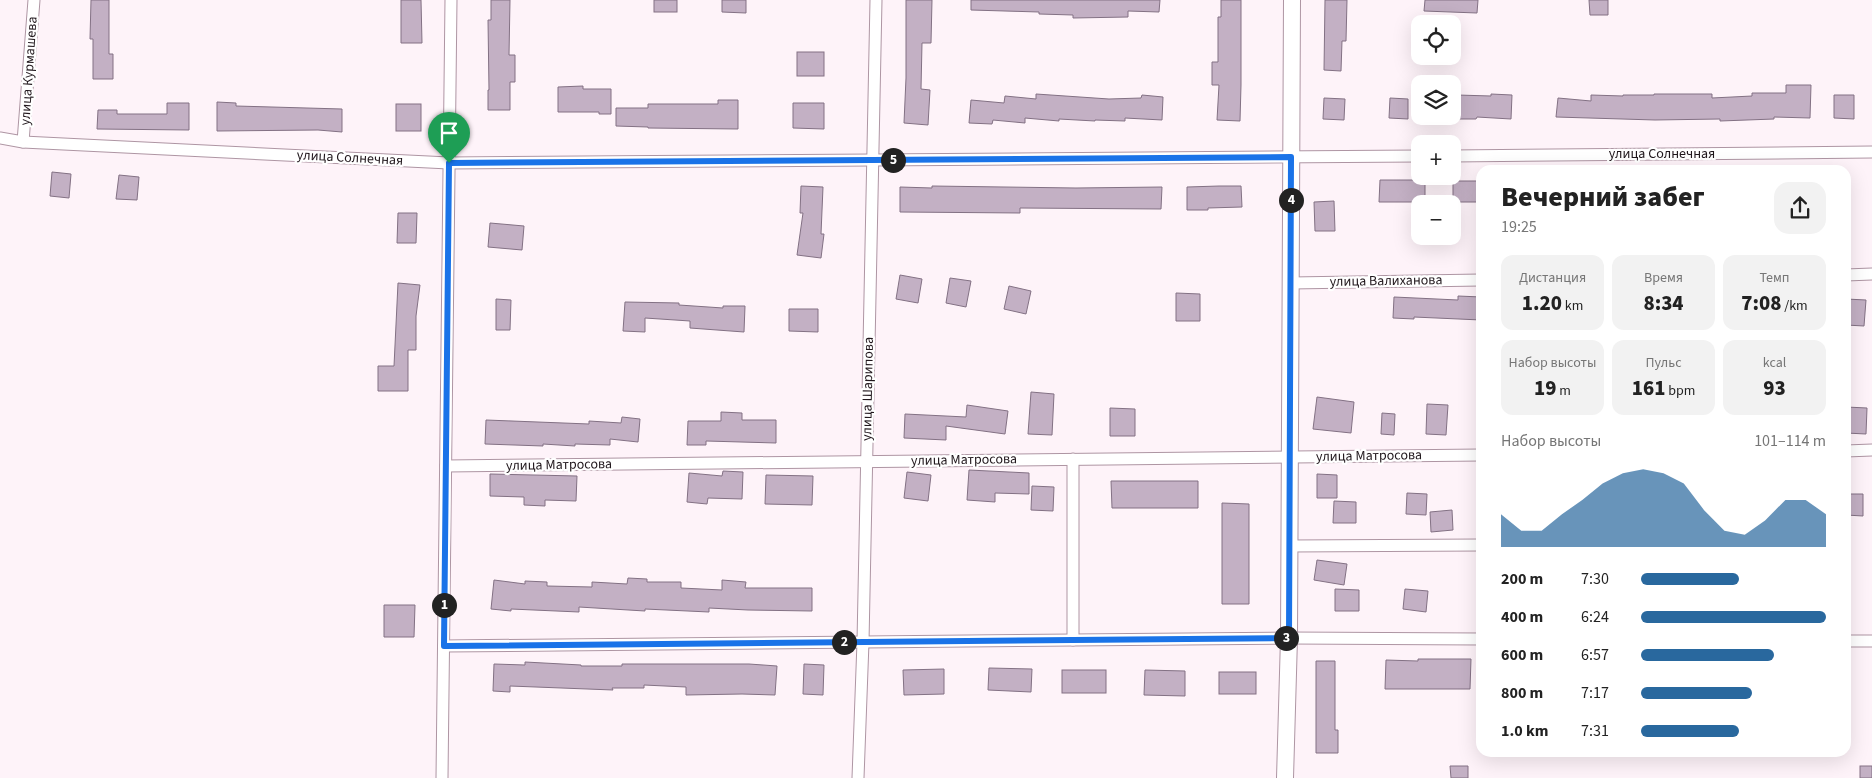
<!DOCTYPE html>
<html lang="ru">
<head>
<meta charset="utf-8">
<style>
  :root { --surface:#fff; --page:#f2f2f2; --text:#222; --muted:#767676; --accent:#29689e }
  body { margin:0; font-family:"Source Sans 3",sans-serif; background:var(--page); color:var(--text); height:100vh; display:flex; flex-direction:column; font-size:19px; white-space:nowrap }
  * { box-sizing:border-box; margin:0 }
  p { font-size:16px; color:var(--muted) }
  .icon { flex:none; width:28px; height:28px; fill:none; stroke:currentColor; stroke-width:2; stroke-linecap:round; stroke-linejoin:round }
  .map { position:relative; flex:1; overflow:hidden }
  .sheet { position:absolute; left:1476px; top:165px; width:375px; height:592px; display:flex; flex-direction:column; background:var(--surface); border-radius:15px; box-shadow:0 5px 20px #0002 }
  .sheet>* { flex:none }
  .fabs { position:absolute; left:1411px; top:15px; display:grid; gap:10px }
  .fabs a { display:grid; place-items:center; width:50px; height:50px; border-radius:10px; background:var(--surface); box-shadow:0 5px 20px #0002; font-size:25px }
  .pin { position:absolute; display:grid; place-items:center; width:42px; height:42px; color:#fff; margin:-51px -21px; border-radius:50% 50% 50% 0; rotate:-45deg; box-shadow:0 0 5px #0007 }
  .pin .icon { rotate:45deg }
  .km { position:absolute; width:25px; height:25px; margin:-12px; border-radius:50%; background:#222; color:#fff; font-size:14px; line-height:25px; text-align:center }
  .round { display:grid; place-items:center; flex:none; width:52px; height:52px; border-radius:15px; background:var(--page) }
  .head { display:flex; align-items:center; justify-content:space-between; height:85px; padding:0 25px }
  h1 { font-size:28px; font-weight:800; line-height:38px }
  .figures { display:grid; grid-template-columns:repeat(3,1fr); gap:8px; height:85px; padding:5px 25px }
  .figures div { display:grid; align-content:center; border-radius:12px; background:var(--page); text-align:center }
  .figures b { font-size:21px; font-weight:800 }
  .figures small { font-size:14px; font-weight:400 }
  .figures p { font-size:14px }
  .chart { height:140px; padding:10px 25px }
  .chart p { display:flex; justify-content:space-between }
  .chart svg { width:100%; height:90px; margin-top:5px; fill:var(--accent); opacity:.7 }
  ul { padding:0 25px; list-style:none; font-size:16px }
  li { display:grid; grid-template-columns:80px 60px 1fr; align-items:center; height:38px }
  li i { height:12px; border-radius:6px; background:var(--accent) }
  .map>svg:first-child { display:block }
  .building { fill:#c3b0c4; stroke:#837184 }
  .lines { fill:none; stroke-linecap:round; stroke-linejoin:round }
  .street-casing { stroke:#ae95a3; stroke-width:13 }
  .secondary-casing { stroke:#ae95a3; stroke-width:18 }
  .street { stroke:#fff; stroke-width:11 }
  .secondary { stroke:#fff; stroke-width:16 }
  .route-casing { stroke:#fff; stroke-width:10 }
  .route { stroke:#1a73e8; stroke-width:6 }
  .labels { text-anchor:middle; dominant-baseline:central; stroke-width:4.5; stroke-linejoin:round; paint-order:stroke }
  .street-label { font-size:14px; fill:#20171c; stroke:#fff }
</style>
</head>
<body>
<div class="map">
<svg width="1872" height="778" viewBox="0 0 1872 778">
  <rect width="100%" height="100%" fill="#fef3f9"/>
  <!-- building -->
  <g class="building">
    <polygon points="91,0 109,0 109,54 113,54 113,79 93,79 93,39 90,39"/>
    <polygon points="401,0 421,0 422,43 401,43"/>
    <polygon points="491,0 510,0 509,55 515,55 515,82 510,82 510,110 488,110 488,90 489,90 488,20 491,20"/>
    <rect x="654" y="0" width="23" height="12"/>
    <polygon points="722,0 746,0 746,13 722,12"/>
    <polygon points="906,0 932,0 931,43 922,43 921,89 930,90 928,125 904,123 906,78"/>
    <polygon points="971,0 1160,0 1159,12 1128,11 1128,17 1073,18 1073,15 1039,14 1039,12 971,10"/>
    <polygon points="1221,0 1241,0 1241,85 1240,121 1217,120 1219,85 1212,85 1212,62 1218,62 1218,17 1221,17"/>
    <polygon points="1325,0 1347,0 1346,41 1342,41 1341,71 1324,70"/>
    <polygon points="1425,0 1478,0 1477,13 1424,11"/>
    <polygon points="1589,0 1608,0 1608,15 1590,15"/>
    <rect x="797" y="52" width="27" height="24"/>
    <polygon points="1786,85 1811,85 1810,118 1774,117 1774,119 1720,121 1720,119 1655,120 1556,117 1558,98 1591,101 1591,95 1623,96 1623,95 1654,95 1654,94 1712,94 1712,98 1752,96 1752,93 1786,93"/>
    <polygon points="583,86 583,89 611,89 611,114 599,114 599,112 558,112 558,87"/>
    <polygon points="1036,94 1109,99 1141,98 1142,95 1163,97 1162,120 1125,118 1125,121 1095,120 1095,121 1059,119 1059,121 1025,118 1025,123 993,120 992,124 969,123 971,100 1004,103 1005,96 1036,99"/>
    <polygon points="1491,94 1512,95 1511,119 1477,117 1476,119 1457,119 1457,95 1491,96"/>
    <polygon points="1834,95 1854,95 1854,119 1834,118"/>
    <polygon points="1324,98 1345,99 1344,120 1323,119"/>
    <polygon points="1390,98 1408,99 1408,119 1389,118"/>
    <polygon points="718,100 738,100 738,129 648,128 648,127 616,126 616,108 648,108 648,104 718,104"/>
    <polygon points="217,102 236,103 236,106 342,109 342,132 318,130 217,131"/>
    <polygon points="167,103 189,103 189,130 97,129 98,110 117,110 117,114 167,114"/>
    <polygon points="793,103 824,103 824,129 793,128"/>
    <rect x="396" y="104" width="25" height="27"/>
    <polygon points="52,172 71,174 69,198 50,196"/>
    <polygon points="119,175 139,177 137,200 116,199"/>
    <polygon points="1380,180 1425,180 1425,202 1379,202"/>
    <rect x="1453" y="181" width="28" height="21"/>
    <polygon points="801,186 823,187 821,234 824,234 821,258 797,255 803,213 800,213"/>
    <polygon points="932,186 1076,188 1162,187 1161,209 1020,208 1020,213 900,212 900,187 932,188"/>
    <polygon points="1219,186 1241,186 1242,207 1208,208 1208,210 1187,210 1187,187"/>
    <polygon points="1334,201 1335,231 1315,231 1314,202"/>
    <polygon points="398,213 417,213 416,243 397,243"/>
    <polygon points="490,223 524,226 522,250 488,247"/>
    <polygon points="900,275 922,279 918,303 896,299"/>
    <polygon points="950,278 971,281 966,307 946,303"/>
    <polygon points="398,283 420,285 416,316 416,350 408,350 408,391 378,391 378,366 394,366"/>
    <polygon points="1009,286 1031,291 1026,314 1004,309"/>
    <polygon points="1176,293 1200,294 1200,321 1176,321"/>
    <polygon points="1458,296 1481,297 1481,320 1414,317 1414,319 1393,318 1394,297 1458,300"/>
    <polygon points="496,299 511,300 510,330 496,330"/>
    <polygon points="1846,299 1866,300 1864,326 1846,325"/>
    <polygon points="625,302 679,303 679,305 723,308 723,306 745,306 744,332 690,328 690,321 645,318 645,332 623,331"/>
    <polygon points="789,309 818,309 818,332 789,331"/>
    <polygon points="1031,392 1054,394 1052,435 1028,434"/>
    <polygon points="1317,397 1354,402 1351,433 1313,429"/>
    <polygon points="1427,404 1448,405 1446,435 1426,434"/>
    <polygon points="967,405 1008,411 1005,434 946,426 946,440 904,438 905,414 966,417"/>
    <polygon points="1846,407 1867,408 1866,434 1846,433"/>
    <polygon points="1110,408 1135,409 1135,436 1110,436"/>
    <polygon points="721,412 742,413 742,420 776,420 776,443 706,441 706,445 687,445 688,421 721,421"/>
    <polygon points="1382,413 1395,414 1394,435 1381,434"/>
    <polygon points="622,417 640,419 638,442 610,439 610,445 575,444 575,446 543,444 543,446 485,444 486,420 589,424 589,421 621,423"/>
    <polygon points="969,470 1029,473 1029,494 995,493 995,502 967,500"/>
    <polygon points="723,471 743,472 742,499 708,498 707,504 687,502 689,473 722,476"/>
    <polygon points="907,472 931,475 928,501 904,498"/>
    <polygon points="490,474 577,476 576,501 545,500 545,506 524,505 524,497 490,496"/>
    <polygon points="1317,474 1337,475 1337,498 1317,498"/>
    <polygon points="766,475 813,476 812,505 765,504"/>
    <polygon points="1111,481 1198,481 1198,508 1112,508"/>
    <polygon points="1032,486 1054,487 1053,511 1031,510"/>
    <polygon points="1407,493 1427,494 1426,515 1406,514"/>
    <polygon points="1846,494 1863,494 1863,516 1846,515"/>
    <polygon points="1334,501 1356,502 1356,523 1333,523"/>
    <polygon points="1222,503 1249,504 1249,604 1222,604"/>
    <polygon points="1452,510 1453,530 1431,532 1430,512"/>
    <polygon points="1317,560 1347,564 1344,585 1314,580"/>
    <polygon points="628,578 647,579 647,582 681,582 681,588 722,590 722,580 746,582 745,588 812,588 812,611 748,610 709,608 709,612 645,609 645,611 579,607 579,612 511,609 511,611 491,609 494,580 525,584 525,581 547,582 547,586 592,587 592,582 627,584"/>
    <polygon points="1335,589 1359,590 1359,611 1335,611"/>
    <polygon points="1405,589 1428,591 1426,612 1403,609"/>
    <polygon points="384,605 415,605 414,637 384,637"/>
    <polygon points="1418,659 1471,659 1470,689 1385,689 1386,660 1418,661"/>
    <polygon points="1316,661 1335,661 1335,730 1338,730 1338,753 1316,753"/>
    <polygon points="525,662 581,665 581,666 622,666 622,664 749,664 777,666 775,695 742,694 686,695 686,687 644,685 644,688 612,688 613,690 510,686 510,692 493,691 494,664 525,665"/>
    <polygon points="804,664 824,665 823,695 803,694"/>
    <polygon points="989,668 1032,669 1031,692 988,690"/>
    <polygon points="944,669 944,694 904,695 903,670"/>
    <rect x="1062" y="670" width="44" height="23"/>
    <polygon points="1145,670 1185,671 1185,696 1144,695"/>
    <rect x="1219" y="672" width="37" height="22"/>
    <polygon points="1450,766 1468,766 1468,778 1451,778"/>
    <rect x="1860" y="766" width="12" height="12"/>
  </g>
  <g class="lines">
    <!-- street casing -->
    <g class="street-casing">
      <g id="street">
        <polyline points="0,138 23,142 449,163 1420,156"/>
        <polyline points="23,142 34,0"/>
        <polyline points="1452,156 1872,152"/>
        <polyline points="1846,275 1872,274"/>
        <polyline points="1291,283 1481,280"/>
        <polyline points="1846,451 1872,450"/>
        <polyline points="1073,459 1073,640"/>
        <polyline points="446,466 1481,455"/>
        <polyline points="1289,546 1481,545"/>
        <polyline points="1846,641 1872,641"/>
        <polyline points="444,646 1289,638 1481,639"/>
        <polyline points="442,778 451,0"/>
        <polyline points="858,778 863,642 876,0"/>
      </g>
    </g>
    <!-- secondary casing -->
    <g class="secondary-casing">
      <polyline id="secondary" points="1285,778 1289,638 1292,0"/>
    </g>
    <!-- street -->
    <use href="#street" class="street"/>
    <!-- secondary -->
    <use href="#secondary" class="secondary"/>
  </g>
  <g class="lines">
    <!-- route casing -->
    <g class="route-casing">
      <polygon id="route" points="1291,157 1289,638 444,646 449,163"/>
    </g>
    <!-- route -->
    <use href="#route" class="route"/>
  </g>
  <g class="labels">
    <!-- street labels -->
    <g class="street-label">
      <text transform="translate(29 71) rotate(-86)">улица Курмашева</text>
      <text x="1662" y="154">улица Солнечная</text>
      <text transform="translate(350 158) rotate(3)">улица Солнечная</text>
      <text transform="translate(1386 281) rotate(-1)">улица Валиханова</text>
      <text transform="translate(868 389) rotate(-89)">улица Шарипова</text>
      <text transform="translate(1369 456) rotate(-1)">улица Матросова</text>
      <text transform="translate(964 460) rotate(-1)">улица Матросова</text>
      <text transform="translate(559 465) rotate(-1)">улица Матросова</text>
    </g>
  </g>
</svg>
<div class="fabs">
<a><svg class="icon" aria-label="locate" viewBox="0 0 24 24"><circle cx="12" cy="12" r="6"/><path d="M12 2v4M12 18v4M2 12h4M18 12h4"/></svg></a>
<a><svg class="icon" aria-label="layers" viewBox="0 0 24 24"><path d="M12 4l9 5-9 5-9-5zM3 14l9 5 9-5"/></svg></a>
<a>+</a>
<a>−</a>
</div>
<div class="pin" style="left:449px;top:163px;background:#1e9e55"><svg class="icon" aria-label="arrive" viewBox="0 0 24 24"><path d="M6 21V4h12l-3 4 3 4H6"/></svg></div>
<b class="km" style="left:444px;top:605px">1</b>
<b class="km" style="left:844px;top:642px">2</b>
<b class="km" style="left:1286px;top:638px">3</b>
<b class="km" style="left:1291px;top:200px">4</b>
<b class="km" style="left:893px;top:160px">5</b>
<section class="sheet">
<div class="head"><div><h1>Вечерний забег</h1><p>19:25</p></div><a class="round"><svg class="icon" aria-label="share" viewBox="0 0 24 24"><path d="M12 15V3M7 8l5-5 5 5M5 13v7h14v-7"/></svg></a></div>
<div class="figures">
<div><p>Дистанция</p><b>1.20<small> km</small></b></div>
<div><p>Время</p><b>8:34</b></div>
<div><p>Темп</p><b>7:08<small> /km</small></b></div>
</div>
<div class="figures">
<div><p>Набор высоты</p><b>19<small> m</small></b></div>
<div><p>Пульс</p><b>161<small> bpm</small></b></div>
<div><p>kcal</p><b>93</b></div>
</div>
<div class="chart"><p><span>Набор высоты</span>101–114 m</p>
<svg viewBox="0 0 160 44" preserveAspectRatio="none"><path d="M0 44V28L10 36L20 36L30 28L40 21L50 13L60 8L70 6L80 8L90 13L100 26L110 36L120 38L130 31L140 21L150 21L160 28V44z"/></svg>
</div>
<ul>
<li><b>200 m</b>7:30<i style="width:53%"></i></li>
<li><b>400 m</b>6:24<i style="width:100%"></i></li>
<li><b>600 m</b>6:57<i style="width:72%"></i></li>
<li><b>800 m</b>7:17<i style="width:60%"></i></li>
<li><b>1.0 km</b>7:31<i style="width:53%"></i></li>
</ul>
</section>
</div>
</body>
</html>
